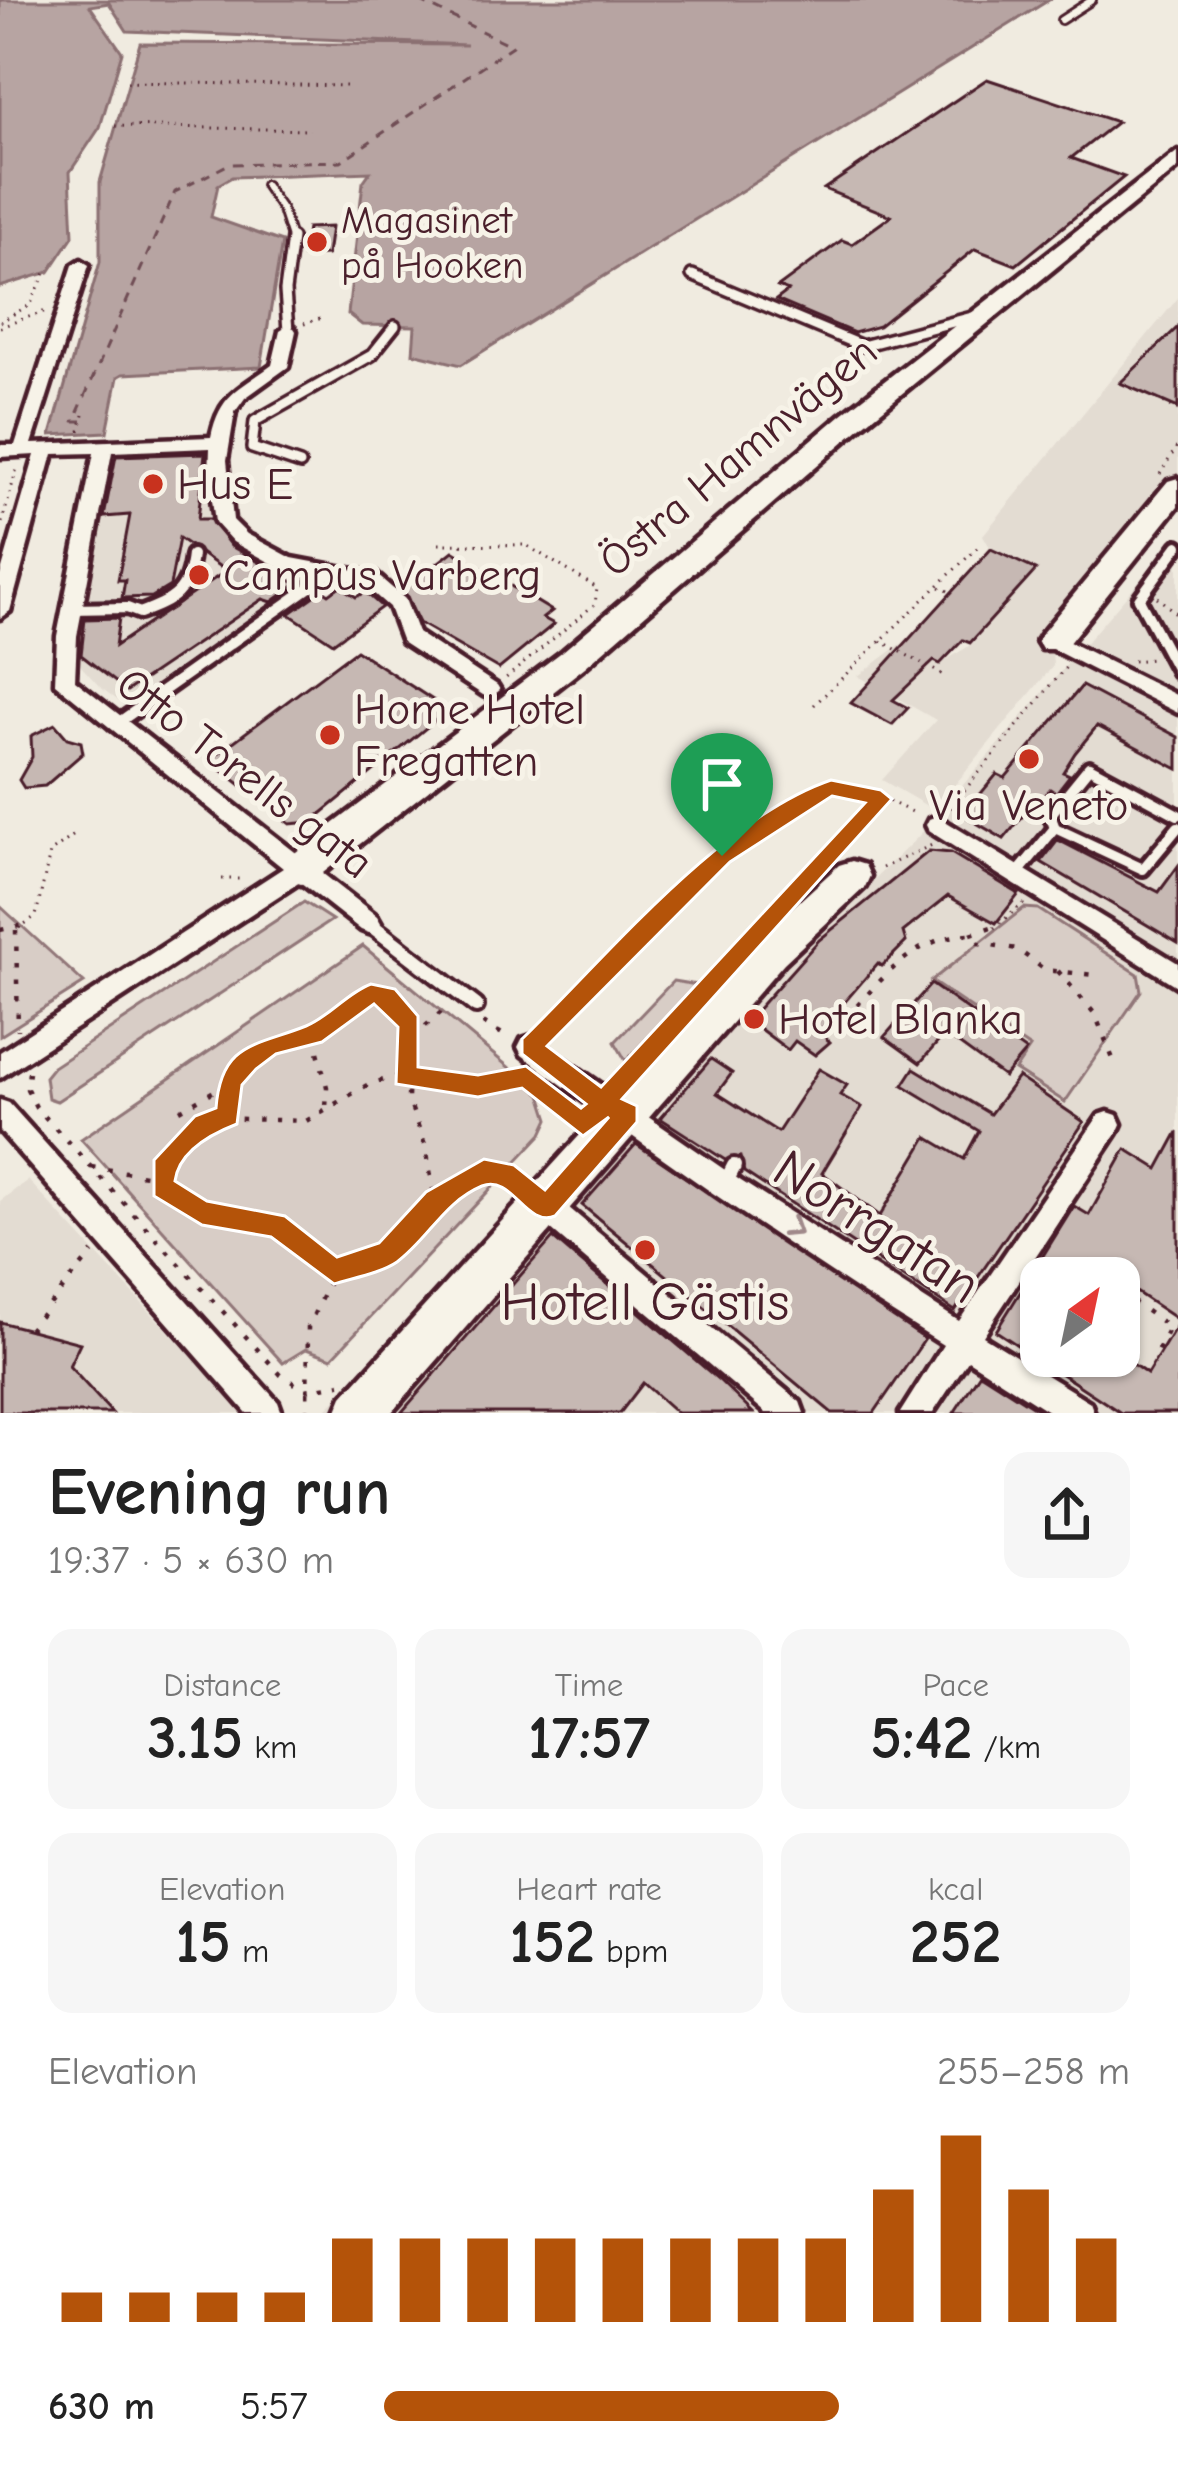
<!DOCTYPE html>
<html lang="en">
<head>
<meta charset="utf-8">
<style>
  :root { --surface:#fff; --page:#f6f6f6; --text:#222; --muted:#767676; --accent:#b45309 }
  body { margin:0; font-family:"Comic Neue",sans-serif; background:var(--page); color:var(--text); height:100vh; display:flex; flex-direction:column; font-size:45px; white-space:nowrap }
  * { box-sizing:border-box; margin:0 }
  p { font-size:39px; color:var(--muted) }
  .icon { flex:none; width:66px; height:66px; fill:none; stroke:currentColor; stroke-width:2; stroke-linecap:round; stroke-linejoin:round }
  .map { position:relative; height:1413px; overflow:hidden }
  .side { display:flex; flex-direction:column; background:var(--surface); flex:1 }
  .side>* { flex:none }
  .needle { width:78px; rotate:33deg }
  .tools { position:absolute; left:1020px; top:1257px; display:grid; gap:24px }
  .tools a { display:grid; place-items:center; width:120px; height:120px; border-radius:24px; background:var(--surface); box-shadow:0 3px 9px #0004; font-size:60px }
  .pin { position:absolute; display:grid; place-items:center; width:102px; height:102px; color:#fff; margin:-123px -51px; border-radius:50% 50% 50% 0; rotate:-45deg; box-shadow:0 0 12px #0007 }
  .pin .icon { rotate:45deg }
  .round { display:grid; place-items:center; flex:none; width:126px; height:126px; border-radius:24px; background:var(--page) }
  .headline { display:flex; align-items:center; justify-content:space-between; height:204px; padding:0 48px }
  h1 { font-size:66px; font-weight:800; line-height:90px }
  .metrics { display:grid; grid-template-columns:repeat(3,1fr); gap:18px; height:204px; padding:12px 48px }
  .metrics div { display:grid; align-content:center; border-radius:24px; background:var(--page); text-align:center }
  .metrics b { font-size:60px; font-weight:800 }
  .metrics small { font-size:33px; font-weight:400 }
  .metrics p { font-size:33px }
  .chart { height:336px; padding:24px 48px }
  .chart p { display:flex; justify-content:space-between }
  .chart svg { width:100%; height:216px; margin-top:12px; stroke:var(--accent); stroke-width:6 }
  ul { padding:0 48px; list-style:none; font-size:39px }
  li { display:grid; grid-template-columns:192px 144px 1fr; align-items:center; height:90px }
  li i { height:30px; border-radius:15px; background:var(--accent) }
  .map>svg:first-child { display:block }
  .built { fill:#e3dcd2; fill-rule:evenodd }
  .green { fill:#d8cdc6; stroke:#917678; stroke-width:3 }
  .water { fill:#b7a4a2; stroke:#8b6f72; stroke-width:3 }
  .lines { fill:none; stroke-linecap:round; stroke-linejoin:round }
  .ferry { stroke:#704e55; stroke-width:3; stroke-dasharray:9 8; stroke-linecap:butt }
  .building { fill:#c6b8b3; stroke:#4a1f2b; stroke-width:3 }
  .lane-far3-casing { stroke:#4a1f2b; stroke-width:12 }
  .lane-far2-casing { stroke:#4a1f2b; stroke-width:16 }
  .lane-far1-casing { stroke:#4a1f2b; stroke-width:20 }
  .lane-casing { stroke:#4a1f2b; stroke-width:22 }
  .street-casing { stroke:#4a1f2b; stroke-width:9 }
  .secondary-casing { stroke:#4a1f2b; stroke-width:9 }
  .path-far1 { stroke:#4a1f2b; stroke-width:3; stroke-dasharray:1.5 6; stroke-linecap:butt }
  .path { stroke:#4a1f2b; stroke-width:4.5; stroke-dasharray:4.5 12; stroke-linecap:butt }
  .lane-far3 { stroke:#f7f3e8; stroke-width:6 }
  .lane-far2 { stroke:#f7f3e8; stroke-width:9 }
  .lane-far1 { stroke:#f7f3e8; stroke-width:10 }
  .lane { stroke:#f7f3e8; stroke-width:14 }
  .street { fill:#f7f3e8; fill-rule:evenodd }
  .secondary { fill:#f7f3e8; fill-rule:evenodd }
  .oneway { stroke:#a0898a }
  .route { fill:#b45309; stroke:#fff; stroke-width:3; fill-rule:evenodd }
  .poi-dot { fill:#c8321e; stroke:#f7f3e8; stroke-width:4.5 }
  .labels { text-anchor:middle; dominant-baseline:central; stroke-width:10; stroke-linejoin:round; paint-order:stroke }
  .far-poi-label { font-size:39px; fill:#4a1f2b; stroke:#f7f3e8; text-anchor:start }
  .street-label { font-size:45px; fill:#4a1f2b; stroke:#f7f3e8 }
  .poi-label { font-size:45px; fill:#4a1f2b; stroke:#f7f3e8; text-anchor:start }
  .near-street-label { font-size:54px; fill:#4a1f2b; stroke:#f7f3e8 }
  .near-poi-label { font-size:54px; fill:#4a1f2b; stroke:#f7f3e8 }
</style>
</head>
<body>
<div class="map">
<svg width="1178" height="1413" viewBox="0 0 1178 1413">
  <rect width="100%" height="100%" fill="#f0ebe0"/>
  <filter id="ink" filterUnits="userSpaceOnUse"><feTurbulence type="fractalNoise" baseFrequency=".00833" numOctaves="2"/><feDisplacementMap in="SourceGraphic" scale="24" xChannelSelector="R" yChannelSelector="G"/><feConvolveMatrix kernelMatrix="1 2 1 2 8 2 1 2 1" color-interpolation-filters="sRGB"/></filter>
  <g filter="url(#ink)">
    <!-- built -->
    <g class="built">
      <polygon points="1178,298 1178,476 1051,636 1053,666 934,810 882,780 936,720 858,676 901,644 940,664 972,644 1035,571 991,549 983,535"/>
      <polygon points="214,446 219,519 288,569 312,576 124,705 100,687 80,665 77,652 111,451"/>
      <path d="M1178,536V1413H322L918,837ZM1041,1278H1119V1356H1041Z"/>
      <polygon points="28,1180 244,1413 0,1413 0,1201"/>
    </g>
    <!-- green -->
    <g class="green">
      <polygon points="304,902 332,920 57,1101 48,1098 45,1077 53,1067"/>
      <polygon points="0,906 84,983 0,1036"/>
      <polygon points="1024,908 1038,909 1138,974 1141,991 1065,1102 1015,1070 1030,1048 931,981"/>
      <polygon points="363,946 541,1094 549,1119 542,1134 332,1358 306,1349 283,1363 81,1139"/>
      <polygon points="673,981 697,985 626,1061 615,1042"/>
    </g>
    <!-- water -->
    <polygon class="water" points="0,0 1049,0 461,365 413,353 415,326 362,325 348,314 363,182 370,172 232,177 218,185 211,217 282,242 261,367 123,374 118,377 107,432 51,435 100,262 100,182 140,43 467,45 127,31 109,3 90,6 122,52 100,127 70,172 73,236 49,272 0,287"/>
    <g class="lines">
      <!-- ferry -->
      <polyline class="ferry" points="82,421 74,421 175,192 229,164 341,161 512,46 417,0"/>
    </g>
    <!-- building -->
    <g class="building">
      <polygon points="987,79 1117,122 1071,158 1124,177 1016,265 975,249 879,326 854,333 776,300 788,291 778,287 842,240 852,244 891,216 824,189"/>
      <polygon points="331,227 327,255 303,256 307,228"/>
      <polygon points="1178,327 1178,408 1120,383"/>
      <polygon points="205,453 198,519 210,519 231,546 297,584 272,602 263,599 127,691 81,655 85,619 119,618 115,646 226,571 179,538 170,586 152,597 122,598 125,580 118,580 130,515 104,517 116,456"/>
      <polygon points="991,549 1036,570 970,643 963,640 940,664 934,661 893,700 908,708 892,725 851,703"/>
      <polygon points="453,551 552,611 543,618 554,624 499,669 419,623 403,590"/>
      <polygon points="340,586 356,597 365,592 382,607 333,643 289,614 323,590 329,594"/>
      <polygon points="356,650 448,710 311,822 290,824 209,760"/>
      <polygon points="1082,686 1178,737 1178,769 1097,726 1075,753 1063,772 1070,775 1056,793 1050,789 1042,799 1038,797 1004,839 963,815 997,774 1005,778"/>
      <polygon points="55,724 67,738 81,742 83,753 45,786 24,788 19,780 32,757 31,736"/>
      <polygon points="1058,840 1159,892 1178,866 1178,943 1041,862"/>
      <polygon points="929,851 951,853 1019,894 996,923 948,896 903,932 906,942 882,966 878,963 819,1032 830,1042 815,1055 795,1041 788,1050 748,1020 819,940"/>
      <polygon points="931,984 1026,1051 1004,1077 945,1034 920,1063 884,1037"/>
      <polygon points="711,1059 732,1073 717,1093 778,1132 819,1069 847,1085 840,1095 862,1107 822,1173 880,1216 927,1137 964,1159 979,1131 903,1085 914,1068 990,1114 1018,1077 1084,1122 955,1311 744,1172 740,1157 725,1160 660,1118"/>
      <polygon points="1178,1132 1178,1320 1091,1262 1082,1278 1041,1278 1041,1356 1121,1356 1147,1374 1178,1323 1178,1413 1121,1413 996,1331 1074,1206 1089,1215 1126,1149 1158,1169"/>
      <polygon points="636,1144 925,1339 874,1413 832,1413 582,1205"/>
      <polygon points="553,1238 719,1380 753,1413 677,1413 643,1383 620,1413 401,1413"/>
      <polygon points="0,1322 80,1343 69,1366 112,1413 0,1413"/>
      <polygon points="980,1373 1043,1413 954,1413"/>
    </g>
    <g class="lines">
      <!-- lane-far3 casing -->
      <g class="lane-far3-casing">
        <g id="lane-far3">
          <polyline points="1061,20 1092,0"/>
          <polyline points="265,185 282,210 292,241"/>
        </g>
      </g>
      <!-- lane-far2 casing -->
      <g class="lane-far2-casing">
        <g id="lane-far2">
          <polyline points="692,275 862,346 976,316"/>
          <polyline points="288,331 285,291 292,238"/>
          <polyline points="300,464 252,448 255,421 372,355 395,326"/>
        </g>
      </g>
      <!-- lane-far1 casing -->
      <g class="lane-far1-casing">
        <g id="lane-far1">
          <polyline points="1178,546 1139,599 1178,672"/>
          <path d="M72,609L127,608L140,613C174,600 188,593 192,555"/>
          <polyline points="115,725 327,575"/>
          <polyline points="1055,828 1050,815 1089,767 1178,815"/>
          <polyline points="1055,828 1143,869 1178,827"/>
          <polyline points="1017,874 1055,828"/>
          <polyline points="369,923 375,928"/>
        </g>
      </g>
      <!-- lane casing -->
      <g class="lane-casing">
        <g id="lane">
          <polyline points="371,925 476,1006"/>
          <polyline points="725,1184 734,1166"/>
        </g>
      </g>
      <!-- street casing -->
      <g class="street-casing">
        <g id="street">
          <path d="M81,260L89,265L32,444L211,437C220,393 240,389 272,365L280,331L288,326L294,328L296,331L288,367L245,398L235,412L227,460L233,520L247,534L292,558L376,574L405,599L418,633L497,685L500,690L490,698L483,695L402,642L389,607L363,584L280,568L233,542L215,522L209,477L210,448L112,452L77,636L75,680L377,916L381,923L377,930L369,933L361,930L300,882L0,1078V1052L283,868L55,683L57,636L94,453L53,454L10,611L0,618V576L35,455L0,457V445H15L73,265Z"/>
          <polygon points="1053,634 1178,696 1178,713 1046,646 1043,641 1046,636"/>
          <polygon points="937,816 1178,963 1178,987 929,831 926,825 929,819"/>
          <path d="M531,1036L741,1181L959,1321L1099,1115L1108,1112L1117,1115L1121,1124L1117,1133L983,1336L1090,1402L1094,1413H1051L968,1360L933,1413H900L943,1345C799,1254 658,1158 522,1055L518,1047L522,1039Z"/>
          <polygon points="0,1100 9,1103 278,1402 282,1413 247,1413 0,1131"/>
          <polygon points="546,1194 556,1197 800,1402 804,1413 766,1413 536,1217 532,1207 536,1197"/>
        </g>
      </g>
      <!-- secondary casing -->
      <g class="secondary-casing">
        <g id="secondary">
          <polygon points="1178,151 1178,168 861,427 585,667 314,880 301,884 288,880 283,869 288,858 563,651 841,415"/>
          <polygon points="1178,478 1178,506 1064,649 1042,649 1037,641 1042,633 1168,481"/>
          <polygon points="852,861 865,865 870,876 865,887 784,963 391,1413 336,1413 343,1396 758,939 839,865"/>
        </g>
      </g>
      <!-- path-far1 -->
      <g class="path-far1">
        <polyline points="127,82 350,86"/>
        <polyline points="115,126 310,130"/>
        <polyline points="0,322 31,304 45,273"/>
        <polyline points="304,324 325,317"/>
        <polyline points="0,327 49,310"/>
        <polyline points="1157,399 1178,410"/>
        <polyline points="80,431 85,411"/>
        <polyline points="1160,474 1178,445"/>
        <polyline points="0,530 17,468"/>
        <polyline points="439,544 526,545 597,588 595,604 506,678"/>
        <polyline points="940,587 950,592"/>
        <polyline points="1157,597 1178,615"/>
        <polyline points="881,641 945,676"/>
        <polyline points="1133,661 1153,659"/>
        <polyline points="814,705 978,547"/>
        <polyline points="950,808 1066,667"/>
        <polyline points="822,864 881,798"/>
        <polyline points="882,868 932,845"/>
        <polyline points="222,879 242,879"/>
        <polyline points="19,928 36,916 50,853 74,835"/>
        <path d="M649,928C691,885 774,794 836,788C864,786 891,803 916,814"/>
        <polyline points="994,928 1024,903"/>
      </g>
      <!-- path -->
      <g class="path">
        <polyline points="0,930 24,925"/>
        <polyline points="16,930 18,1030"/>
        <polyline points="971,934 997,925"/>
        <polyline points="1058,971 1095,1014 1113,1059"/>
        <path d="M846,1018C883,978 911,939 969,934L979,943L1017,949L1045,970L1094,975"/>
        <polyline points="483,1023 511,1039"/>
        <polyline points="544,1034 652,925"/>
        <polyline points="314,1036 327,1087 326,1109"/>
        <polyline points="413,1037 447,1007"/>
        <polyline points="29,1072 27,1089 36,1107 281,1375 305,1390 340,1384"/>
        <polyline points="180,1110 223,1086 261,1050 314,1035 353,1003 379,994 410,1024 408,1099 426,1147 435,1201"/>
        <polyline points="228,1114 230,1082"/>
        <polyline points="91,1167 159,1177"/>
        <polyline points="1091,1262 1102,1278"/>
        <polyline points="334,1271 276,1225 202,1213 163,1187 163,1168 194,1131 215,1118 306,1121 369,1084 395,1077 479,1086 526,1077 577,1120"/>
        <polyline points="1119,1292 1169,1327 1156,1354"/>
        <polyline points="29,1330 93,1252"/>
        <path d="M307,1413L308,1327L334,1271C415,1256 423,1188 495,1169L520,1187"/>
      </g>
      <!-- lane-far3 -->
      <use href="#lane-far3" class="lane-far3"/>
      <!-- lane-far2 -->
      <use href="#lane-far2" class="lane-far2"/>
      <!-- lane-far1 -->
      <use href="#lane-far1" class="lane-far1"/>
      <!-- lane -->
      <use href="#lane" class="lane"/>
      <!-- street -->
      <use href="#street" class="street"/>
      <!-- secondary -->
      <use href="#secondary" class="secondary"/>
    </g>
    <!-- one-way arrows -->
    <defs><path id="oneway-chevron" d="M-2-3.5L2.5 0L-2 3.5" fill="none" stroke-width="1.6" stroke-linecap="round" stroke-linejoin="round" transform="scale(3)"/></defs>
    <use class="oneway" href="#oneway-chevron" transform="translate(793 1229) rotate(33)"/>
  </g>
  <!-- route -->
  <path class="route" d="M831,780L881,790L892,799L622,1099L637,1106V1122L555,1216C526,1228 512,1174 482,1186C444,1202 429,1238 397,1262C381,1273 353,1278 334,1284L271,1237L202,1225L154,1196V1160L195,1116L216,1108C221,1042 256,1046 306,1026C330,1016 347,993 371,984L395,989L418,1016V1067L478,1075L526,1066L581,1108L586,1104L522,1054V1039C606,957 720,818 831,780ZM832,796L865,803L601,1087L547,1046L730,862ZM374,1004L398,1027L396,1084L478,1097L522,1088L583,1136L609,1117L545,1190L514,1165L484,1159L426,1192L379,1243L337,1257L285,1216L207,1201L175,1181C179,1151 211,1134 237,1124L242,1085L256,1069L276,1054L322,1042Z"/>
  <!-- markers -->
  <g class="poi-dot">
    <circle cx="317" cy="242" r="12"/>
    <circle cx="153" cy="484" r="12"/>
    <circle cx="199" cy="575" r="12"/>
    <circle cx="330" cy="735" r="12"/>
    <circle cx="1029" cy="759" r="12"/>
    <circle cx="754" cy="1019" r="12"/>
    <circle cx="645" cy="1250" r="12"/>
  </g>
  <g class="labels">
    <!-- far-poi labels -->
    <g class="far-poi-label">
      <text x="341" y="220">Magasinet<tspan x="341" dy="45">på Hooken</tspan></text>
    </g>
    <!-- street labels -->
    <g class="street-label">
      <text transform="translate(738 456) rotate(-40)">Östra Hamnvägen</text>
      <text transform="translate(245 773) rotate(38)">Otto Torells gata</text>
    </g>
    <!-- poi labels -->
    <g class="poi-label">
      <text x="177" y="484">Hus E</text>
      <text x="223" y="575">Campus Varberg</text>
      <text x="354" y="709">Home Hotel<tspan x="354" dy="52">Fregatten</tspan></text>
      <text x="1029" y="805" text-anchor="middle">Via Veneto</text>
      <text x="778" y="1019">Hotel Blanka</text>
    </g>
    <!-- near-street labels -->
    <g class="near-street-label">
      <text transform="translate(877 1227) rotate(33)">Norrgatan</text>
    </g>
    <!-- near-poi labels -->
    <g class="near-poi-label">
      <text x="645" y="1302">Hotell Gästis</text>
    </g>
  </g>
</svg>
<div class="tools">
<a><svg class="needle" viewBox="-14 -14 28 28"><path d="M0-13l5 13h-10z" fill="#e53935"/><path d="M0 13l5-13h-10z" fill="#767676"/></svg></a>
</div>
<div class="pin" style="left:722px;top:856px;background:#1e9e55"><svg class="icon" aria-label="arrive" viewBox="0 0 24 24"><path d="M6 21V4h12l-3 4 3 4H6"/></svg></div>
</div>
<section class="side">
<div class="headline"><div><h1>Evening run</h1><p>19:37 · 5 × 630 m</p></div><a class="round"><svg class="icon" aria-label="share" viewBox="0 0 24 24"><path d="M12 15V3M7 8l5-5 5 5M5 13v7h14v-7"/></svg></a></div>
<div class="metrics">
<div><p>Distance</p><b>3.15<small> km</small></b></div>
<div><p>Time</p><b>17:57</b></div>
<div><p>Pace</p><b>5:42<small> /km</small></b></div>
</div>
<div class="metrics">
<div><p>Elevation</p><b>15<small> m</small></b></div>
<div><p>Heart rate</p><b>152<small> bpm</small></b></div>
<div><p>kcal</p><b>252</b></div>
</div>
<div class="chart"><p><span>Elevation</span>255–258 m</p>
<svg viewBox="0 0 160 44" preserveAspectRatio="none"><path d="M5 44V38M15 44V38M25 44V38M35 44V38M45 44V27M55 44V27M65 44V27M75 44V27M85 44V27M95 44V27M105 44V27M115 44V27M125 44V17M135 44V6M145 44V17M155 44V27"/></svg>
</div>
<ul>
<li><b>630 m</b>5:57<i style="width:61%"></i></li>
</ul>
</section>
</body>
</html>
